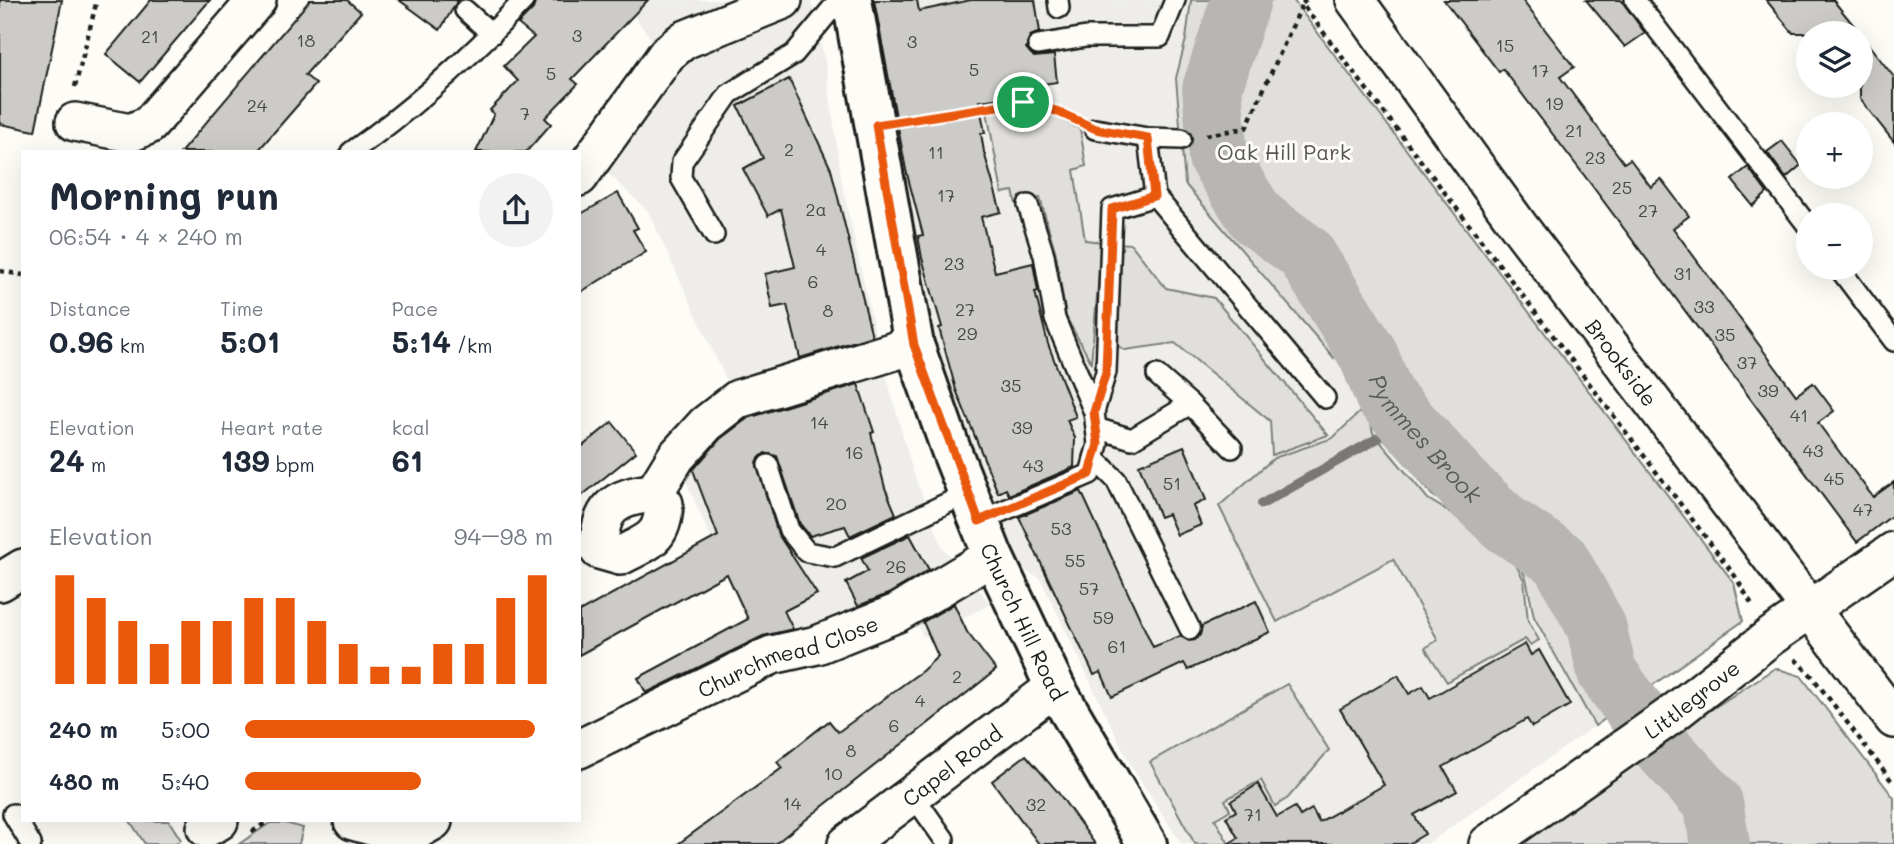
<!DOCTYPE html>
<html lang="en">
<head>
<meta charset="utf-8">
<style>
  :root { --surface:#fff; --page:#f2f2f3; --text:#1f2937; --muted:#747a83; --accent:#ea580c }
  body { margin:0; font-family:Mali,sans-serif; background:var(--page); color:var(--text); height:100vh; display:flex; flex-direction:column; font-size:26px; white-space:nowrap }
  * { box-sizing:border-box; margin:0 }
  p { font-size:23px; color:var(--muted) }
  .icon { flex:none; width:38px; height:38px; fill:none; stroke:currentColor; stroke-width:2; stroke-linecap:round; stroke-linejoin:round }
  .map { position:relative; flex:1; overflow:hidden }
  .side { position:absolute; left:21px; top:150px; width:560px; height:672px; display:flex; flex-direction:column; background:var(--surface); border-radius:0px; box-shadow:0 7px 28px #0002 }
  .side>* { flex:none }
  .buttons { position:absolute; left:1796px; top:21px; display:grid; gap:14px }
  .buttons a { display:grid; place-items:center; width:77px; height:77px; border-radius:50%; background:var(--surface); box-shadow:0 7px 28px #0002; font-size:35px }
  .pin { position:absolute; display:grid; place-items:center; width:60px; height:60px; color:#fff; margin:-30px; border:4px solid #fff; border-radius:50%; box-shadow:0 2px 7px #0007 }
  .round { display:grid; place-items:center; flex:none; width:74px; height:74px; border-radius:37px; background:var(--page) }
  .head { display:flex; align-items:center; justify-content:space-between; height:119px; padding:0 28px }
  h1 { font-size:38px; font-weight:700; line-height:52px }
  .stats { display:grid; grid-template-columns:repeat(3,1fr); gap:10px; height:119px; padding:7px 28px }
  .stats div { display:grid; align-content:center }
  .stats b { font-size:30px; font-weight:700 }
  .stats small { font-size:19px; font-weight:400 }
  .stats p { font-size:19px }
  .chart { height:196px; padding:14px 28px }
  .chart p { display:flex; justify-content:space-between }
  .chart svg { width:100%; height:126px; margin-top:7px; stroke:var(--accent); stroke-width:6 }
  ul { padding:0 28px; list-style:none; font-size:23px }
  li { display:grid; grid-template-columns:112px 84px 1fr; align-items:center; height:52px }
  li i { height:18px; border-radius:9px; background:var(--accent) }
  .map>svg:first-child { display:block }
  .built { fill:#eeede9 }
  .green { fill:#e0dfdb; stroke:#7e7e7c; stroke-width:2 }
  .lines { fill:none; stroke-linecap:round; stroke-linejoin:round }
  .stream { stroke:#797876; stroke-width:10 }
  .river { stroke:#b7b6b2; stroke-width:60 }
  .building { fill:#cccbc8; stroke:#1c1c1c; stroke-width:2 }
  .lane-casing { stroke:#1c1c1c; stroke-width:24 }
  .street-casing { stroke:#1c1c1c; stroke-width:42 }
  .secondary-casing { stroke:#1c1c1c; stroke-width:44 }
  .path { stroke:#1c1c1c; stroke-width:4.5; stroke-dasharray:5 5; stroke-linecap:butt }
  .lane { stroke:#fdfcf7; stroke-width:19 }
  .street { stroke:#fdfcf7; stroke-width:37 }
  .secondary { stroke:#fdfcf7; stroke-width:38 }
  .route-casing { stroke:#fff; stroke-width:14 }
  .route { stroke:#ea580c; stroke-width:9 }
  .labels { text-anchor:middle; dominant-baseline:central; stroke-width:6; stroke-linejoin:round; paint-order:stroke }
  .number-label { font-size:18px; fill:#484847 }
  .park-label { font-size:21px; fill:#575655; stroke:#fdfcf7 }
  .street-label { font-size:21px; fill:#1c1c1c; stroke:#fdfcf7 }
  .water-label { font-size:23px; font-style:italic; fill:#5a5a58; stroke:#fdfcf7 }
</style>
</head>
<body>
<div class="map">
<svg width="1894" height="844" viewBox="0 0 1894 844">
  <rect width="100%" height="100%" fill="#fdfcf7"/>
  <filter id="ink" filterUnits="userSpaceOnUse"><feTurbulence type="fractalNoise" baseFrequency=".0143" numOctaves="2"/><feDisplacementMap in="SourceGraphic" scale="14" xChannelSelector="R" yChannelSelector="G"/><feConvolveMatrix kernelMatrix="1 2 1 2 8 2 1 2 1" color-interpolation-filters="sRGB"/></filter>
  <g filter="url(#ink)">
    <!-- built -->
    <g class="built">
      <polygon points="621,0 811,0 826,67 842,183 878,346 913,472 943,548 991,604 923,637 908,600 770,652 740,607 676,457 736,401 648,211 585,152 657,46"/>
      <polygon points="852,0 1191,0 1186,39 1334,358 1345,346 1376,387 1377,426 1432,495 1511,548 1526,578 1534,617 1595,726 1427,844 1182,844 1131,766 1040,578 993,556 951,450"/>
    </g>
    <!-- green -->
    <g class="green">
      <polygon points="1191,0 1293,0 1734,583 1743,621 1595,726 1534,617 1526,578 1511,548 1432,495 1377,426 1368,394 1376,387 1346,347 1334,358 1185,184 1176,78 1186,39"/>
      <polygon points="1018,107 1055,116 1080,129 1086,166 1074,170 1085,240 1102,242 1091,362 1066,317 1056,254 1040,198 1016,204 1013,191 1002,193 987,111"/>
      <polygon points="1116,243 1131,244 1166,288 1214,298 1328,435 1272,455 1270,421 1175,343 1125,350 1113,343"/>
      <polygon points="1367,405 1373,433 1428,499 1507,548 1524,580 1528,621 1539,640 1530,645 1525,639 1447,682 1425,648 1438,640 1393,559 1277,622 1219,506 1274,458 1333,438"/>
      <polygon points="1775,668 1801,676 1894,798 1894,844 1518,844 1628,764"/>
      <polygon points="1287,684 1329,750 1288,798 1275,806 1261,780 1225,800 1230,810 1215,819 1229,844 1195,844 1150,762"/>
      <polygon points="130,821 169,821 181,840 175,844 145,844"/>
      <polygon points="270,823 285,823 303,828 299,844 239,844"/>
    </g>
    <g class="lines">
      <!-- stream -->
      <polyline class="stream" points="1262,504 1408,421"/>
      <!-- river -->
      <path class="river" id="s1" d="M1241,0L1212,89L1218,157L1257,218L1305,253L1368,354L1385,397L1465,486L1507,525L1560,560L1596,626L1607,672L1659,744L1713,803L1720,844"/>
    </g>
    <!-- building -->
    <g class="building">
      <polygon points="0,0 62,0 35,131 0,124"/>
      <polygon points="151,0 210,0 140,82 106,54"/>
      <polygon points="310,0 347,0 361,12 305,75 316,84 257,152 181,152"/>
      <polygon points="399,0 458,0 440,30"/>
      <polygon points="536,0 648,0 572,79 578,84 545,118 551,124 526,152 476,152 494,114 490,110 518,81 504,66 534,37 518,24 533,9"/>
      <polygon points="874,0 917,0 919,11 971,0 1035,0 1040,32 1030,36 1026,48 1034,57 1054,55 1057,82 1015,88 1016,96 979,101 985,133 981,133 984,152 1001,212 981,217 995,272 1033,263 1038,291 1035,292 1048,344 1076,417 1067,420 1075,438 1074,467 1009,495 1006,489 998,493 956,390 939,328 942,327 922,258 918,236 923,235 906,170"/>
      <polygon points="1444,0 1522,0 1574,67 1560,77 1624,163 1630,159 1651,187 1661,179 1689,216 1673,228 1796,395 1813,383 1834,411 1818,423 1873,497 1894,482 1894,514 1857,542 1590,183 1503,69 1499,72"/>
      <polygon points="1586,0 1621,0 1645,33 1625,47"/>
      <polygon points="1766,0 1833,0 1860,33 1793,33"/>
      <polygon points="1860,34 1894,77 1894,142 1860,99"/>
      <polygon points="789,79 831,169 872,336 800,358 787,305 772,308 765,274 795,267 781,209 768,216 743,169 763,158 738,106"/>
      <polygon points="1782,141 1801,165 1786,178 1767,152"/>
      <polygon points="1748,167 1767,193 1753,206 1732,180"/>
      <polygon points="618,193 638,228 633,230 646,252 579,293 579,215"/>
      <polygon points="858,384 874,432 871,433 885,488 896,514 850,536 845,526 810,536 800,524 777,456 765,453 756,462 778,534 817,594 784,611 793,629 763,636 646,693 638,678 748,619 727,574 579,655 579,612 718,536 693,470 720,439 748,418"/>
      <polygon points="612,422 636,452 579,498 579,449"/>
      <polygon points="1184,446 1206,500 1193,506 1201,525 1177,535 1168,514 1160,517 1139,465"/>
      <polygon points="1081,491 1153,647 1180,636 1189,641 1195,640 1200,635 1202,626 1256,601 1270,632 1188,670 1184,663 1112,697 1101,672 1094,675 1019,517"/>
      <polygon points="910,535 929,570 888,594 858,606 846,583 868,571 861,558"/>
      <polygon points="954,604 967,632 996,670 775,844 678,844 782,768 777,762 829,721 838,732 922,671 938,656 923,622"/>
      <polygon points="1525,644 1531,655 1539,650 1570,705 1532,727 1527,719 1443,767 1457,791 1414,815 1425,834 1408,844 1228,844 1238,838 1226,817 1236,811 1231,801 1258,784 1277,817 1295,807 1300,816 1312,809 1319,822 1384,785 1340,709 1398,675 1409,694 1423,686 1430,698"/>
      <polygon points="1026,755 1057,791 1095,844 1039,844 992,781"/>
    </g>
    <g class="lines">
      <!-- lane casing -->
      <g class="lane-casing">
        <g id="lane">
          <polyline points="1058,0 1059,8"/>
          <polyline points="1635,0 1808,226"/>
          <polyline points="465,10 492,34"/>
          <polyline points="1038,45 1086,37 1160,37 1175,0"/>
          <polyline points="1148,138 1181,139"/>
          <path d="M351,152C413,109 472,55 524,0"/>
          <polyline points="1155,196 1325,398"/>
          <polyline points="714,235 681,178 682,162 729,94 794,54 839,0"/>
          <polyline points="1839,268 1894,341"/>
          <polyline points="1157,375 1190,404"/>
          <polyline points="1094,412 1106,372 1112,209 1155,196 1148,138 1095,129"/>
          <polyline points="1096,428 1132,439 1190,404 1232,448"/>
          <polyline points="1094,458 1116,480 1190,629"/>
          <polyline points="768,465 789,530 807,552 835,557 968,493"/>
          <polyline points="979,521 1090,474 1098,444 1094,412 1055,319 1044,255 1028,205"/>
          <polyline points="913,795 944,839"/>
          <polyline points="13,814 31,844"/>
        </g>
      </g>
      <!-- street casing -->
      <g class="street-casing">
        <g id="street">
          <path id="s2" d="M1355,0L1521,229L1894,719"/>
          <polyline points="75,122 130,133 149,125 257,0"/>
          <polyline points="579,177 667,54 684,40 783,0"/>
          <polyline points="654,493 676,457 706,424 738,399 914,345"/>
          <path d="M654,493L664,504C663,539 648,541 620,556L599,550C599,509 613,497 654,493Z"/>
          <polyline points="0,582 23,568"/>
          <path id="s3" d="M579,749L772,655L817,645L897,613L993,556"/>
          <polyline points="353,821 407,836 433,821"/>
          <polyline points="206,828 219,821"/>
          <path id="s4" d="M847,844L1055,687"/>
          <path id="s5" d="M1488,844L1670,716L1770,637L1894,551"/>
        </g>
      </g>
      <!-- secondary casing -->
      <g class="secondary-casing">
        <g id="secondary">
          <path id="s6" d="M852,0L914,345L951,450L993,556L1055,687L1147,844"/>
        </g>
      </g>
      <!-- path -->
      <g class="path">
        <polyline points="1306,0 1302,4 1735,576 1753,606"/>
        <polyline points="75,87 97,0"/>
        <polyline points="907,119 1023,102 1072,119"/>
        <polyline points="1206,135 1246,128 1302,5"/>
        <polyline points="0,271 23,275"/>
        <polyline points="1795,659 1811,675 1894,784"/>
        <polyline points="252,832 268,821"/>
      </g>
      <!-- lane -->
      <use href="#lane" class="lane"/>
      <!-- street -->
      <use href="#street" class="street"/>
      <!-- secondary -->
      <use href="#secondary" class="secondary"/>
    </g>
  </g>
  <g class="lines" filter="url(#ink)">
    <!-- route casing -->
    <g class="route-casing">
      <polygon id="route" points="1023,102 1056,111 1096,129 1148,138 1154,196 1112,209 1106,372 1094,412 1098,444 1090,474 979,521 914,345 876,125"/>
    </g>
    <!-- route -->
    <use href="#route" class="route"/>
  </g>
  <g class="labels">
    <!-- number labels -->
    <g class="number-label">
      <text x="577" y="35">3</text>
      <text x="150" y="36">21</text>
      <text x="306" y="40">18</text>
      <text x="912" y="41">3</text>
      <text x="1505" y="45">15</text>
      <text x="974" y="69">5</text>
      <text x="1540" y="70">17</text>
      <text x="551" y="73">5</text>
      <text x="1554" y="103">19</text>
      <text x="257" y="105">24</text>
      <text x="525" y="113">7</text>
      <text x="1574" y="130">21</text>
      <text x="789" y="149">2</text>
      <text x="936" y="152">11</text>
      <text x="1595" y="157">23</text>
      <text x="1622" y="187">25</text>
      <text x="946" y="195">17</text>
      <text x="816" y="209">2a</text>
      <text x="1648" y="210">27</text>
      <text x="821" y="249">4</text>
      <text x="954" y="263">23</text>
      <text x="1683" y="273">31</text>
      <text x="813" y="281">6</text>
      <text x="1704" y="306">33</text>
      <text x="965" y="309">27</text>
      <text x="828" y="310">8</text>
      <text x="967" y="333">29</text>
      <text x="1725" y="334">35</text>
      <text x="1747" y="362">37</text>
      <text x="1011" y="385">35</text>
      <text x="1768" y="390">39</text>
      <text x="1799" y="415">41</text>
      <text x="819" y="422">14</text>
      <text x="1022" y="427">39</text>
      <text x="1813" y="450">43</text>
      <text x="854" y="452">16</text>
      <text x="1033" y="465">43</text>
      <text x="1834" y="478">45</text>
      <text x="1172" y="483">51</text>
      <text x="836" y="503">20</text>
      <text x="1863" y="509">47</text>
      <text x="1061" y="528">53</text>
      <text x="1075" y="560">55</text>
      <text x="896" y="566">26</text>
      <text x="1089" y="588">57</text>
      <text x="1103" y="617">59</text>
      <text x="1117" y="646">61</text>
      <text x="957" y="676">2</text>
      <text x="920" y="700">4</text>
      <text x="894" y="725">6</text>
      <text x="851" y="750">8</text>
      <text x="833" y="773">10</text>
      <text x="792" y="803">14</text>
      <text x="1036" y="804">32</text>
      <text x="1253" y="814">71</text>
    </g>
    <!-- park labels -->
    <g class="park-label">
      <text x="1284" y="151">Oak Hill Park</text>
    </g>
    <!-- street labels -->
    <g class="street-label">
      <text stroke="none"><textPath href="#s2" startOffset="450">Brookside</textPath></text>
      <text stroke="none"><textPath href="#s6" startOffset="648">Church Hill Road</textPath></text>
      <text stroke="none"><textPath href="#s3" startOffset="229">Churchmead Close</textPath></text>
      <text stroke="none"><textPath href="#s5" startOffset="250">Littlegrove</textPath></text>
      <text stroke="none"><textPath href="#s4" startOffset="131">Capel Road</textPath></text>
    </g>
    <!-- water labels -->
    <g class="water-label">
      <text stroke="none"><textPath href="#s1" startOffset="516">Pymmes Brook</textPath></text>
    </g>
  </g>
</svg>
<div class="buttons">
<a><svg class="icon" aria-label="layers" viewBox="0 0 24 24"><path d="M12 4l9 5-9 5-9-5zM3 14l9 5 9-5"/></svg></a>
<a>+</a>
<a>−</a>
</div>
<div class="pin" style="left:1023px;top:102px;background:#1e9e55"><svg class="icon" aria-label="arrive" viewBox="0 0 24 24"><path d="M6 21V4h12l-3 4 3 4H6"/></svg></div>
<section class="side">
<div class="head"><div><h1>Morning run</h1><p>06:54 · 4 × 240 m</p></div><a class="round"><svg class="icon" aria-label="share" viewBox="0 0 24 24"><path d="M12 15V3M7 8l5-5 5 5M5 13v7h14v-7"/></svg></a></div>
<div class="stats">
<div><p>Distance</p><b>0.96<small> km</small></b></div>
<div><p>Time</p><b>5:01</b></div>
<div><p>Pace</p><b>5:14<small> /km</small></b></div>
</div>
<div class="stats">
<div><p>Elevation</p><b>24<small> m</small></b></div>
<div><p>Heart rate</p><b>139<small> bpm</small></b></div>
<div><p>kcal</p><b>61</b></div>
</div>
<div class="chart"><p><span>Elevation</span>94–98 m</p>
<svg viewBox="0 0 160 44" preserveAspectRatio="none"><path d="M5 44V6M15 44V14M25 44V22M35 44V30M45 44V22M55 44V22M65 44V14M75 44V14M85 44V22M95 44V30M105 44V38M115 44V38M125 44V30M135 44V30M145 44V14M155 44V6"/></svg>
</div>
<ul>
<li><b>240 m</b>5:00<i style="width:94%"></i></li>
<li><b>480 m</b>5:40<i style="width:57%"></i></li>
</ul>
</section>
</div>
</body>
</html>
